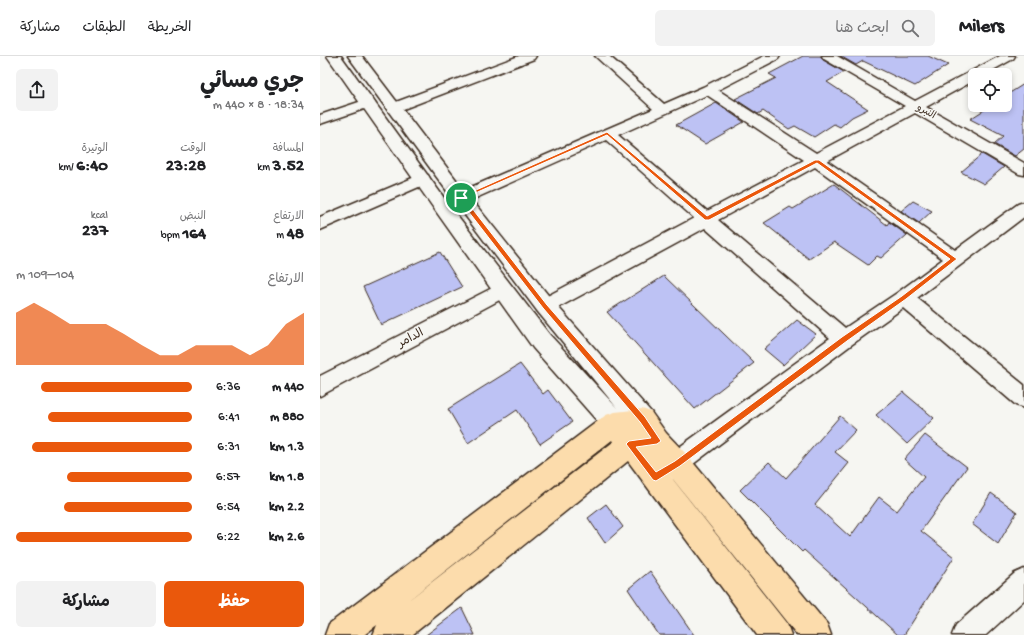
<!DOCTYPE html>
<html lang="ar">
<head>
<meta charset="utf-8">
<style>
  :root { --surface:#fff; --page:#f2f2f2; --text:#202124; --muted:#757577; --line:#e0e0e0; --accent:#ea580c }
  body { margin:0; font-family:"Gochi Hand","Playpen Sans Arabic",sans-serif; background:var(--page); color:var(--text); direction:rtl; height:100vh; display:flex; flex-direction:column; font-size:15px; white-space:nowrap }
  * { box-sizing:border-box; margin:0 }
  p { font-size:13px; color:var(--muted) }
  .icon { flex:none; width:22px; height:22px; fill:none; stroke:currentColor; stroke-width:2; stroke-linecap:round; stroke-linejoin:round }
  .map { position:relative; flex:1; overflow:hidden; direction:ltr }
  .side { display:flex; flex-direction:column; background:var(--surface); width:320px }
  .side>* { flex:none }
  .buttons { position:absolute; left:648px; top:12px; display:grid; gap:8px }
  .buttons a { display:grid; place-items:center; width:44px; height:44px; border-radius:6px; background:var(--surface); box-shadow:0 2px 6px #0003; font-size:20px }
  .pin { position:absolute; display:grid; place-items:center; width:34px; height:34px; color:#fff; margin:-17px; border:2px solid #fff; border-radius:50%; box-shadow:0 1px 4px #0007 }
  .round { display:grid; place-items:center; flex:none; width:42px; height:42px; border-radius:6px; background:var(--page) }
  .head { display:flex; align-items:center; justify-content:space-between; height:68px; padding:0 16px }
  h1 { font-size:22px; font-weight:700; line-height:30px }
  .metrics { display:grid; grid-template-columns:repeat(3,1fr); gap:6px; height:68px; padding:4px 16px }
  .metrics div { display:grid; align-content:center }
  .metrics b { font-size:17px; font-weight:700 }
  .metrics small { font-size:11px; font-weight:400 }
  .metrics p { font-size:11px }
  .chart { height:112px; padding:8px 16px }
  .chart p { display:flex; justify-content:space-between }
  .chart svg { width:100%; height:72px; margin-top:4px; fill:var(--accent); opacity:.7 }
  .cta { display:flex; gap:8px; margin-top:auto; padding:8px 16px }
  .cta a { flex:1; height:46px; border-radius:6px; background:var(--accent); color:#fff; font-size:16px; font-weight:700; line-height:46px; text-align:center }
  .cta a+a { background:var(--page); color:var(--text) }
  ul { padding:0 16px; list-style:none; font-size:13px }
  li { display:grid; grid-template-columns:64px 48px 1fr; align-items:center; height:30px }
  li i { height:10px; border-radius:5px; background:var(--accent) }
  header { display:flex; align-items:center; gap:24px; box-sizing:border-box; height:56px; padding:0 20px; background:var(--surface); border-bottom:1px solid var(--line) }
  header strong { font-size:19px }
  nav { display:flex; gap:22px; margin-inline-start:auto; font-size:14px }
  .search { width:280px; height:36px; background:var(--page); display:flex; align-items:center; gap:10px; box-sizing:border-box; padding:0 14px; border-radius:6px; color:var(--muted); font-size:15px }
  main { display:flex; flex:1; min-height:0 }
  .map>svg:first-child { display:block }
  .building { fill:#bdc2f4; stroke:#3b2a1e }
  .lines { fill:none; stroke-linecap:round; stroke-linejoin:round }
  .minor-casing { stroke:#3b2a1e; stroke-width:3 }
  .tertiary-casing { stroke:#3b2a1e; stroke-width:3 }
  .primary-casing { stroke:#3b2a1e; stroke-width:3 }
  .minor { fill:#f6f6f2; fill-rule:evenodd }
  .tertiary { fill:#f6f6f2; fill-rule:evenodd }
  .primary { fill:#fcdcac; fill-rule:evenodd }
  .route { fill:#ea580c; stroke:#fff; fill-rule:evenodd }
  .labels { text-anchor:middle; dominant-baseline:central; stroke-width:3; stroke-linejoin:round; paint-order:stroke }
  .far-street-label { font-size:10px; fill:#3b2a1e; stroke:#f6f6f2 }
  .street-label { font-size:12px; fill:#3b2a1e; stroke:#f6f6f2 }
</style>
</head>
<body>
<header>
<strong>Milers</strong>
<div class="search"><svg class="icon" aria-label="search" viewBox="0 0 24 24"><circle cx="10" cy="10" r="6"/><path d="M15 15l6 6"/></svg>ابحث هنا</div>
<nav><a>الخريطة</a><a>الطبقات</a><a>مشاركة</a></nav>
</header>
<main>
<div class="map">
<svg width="704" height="579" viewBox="0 0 704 579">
  <rect width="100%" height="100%" fill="#f6f6f2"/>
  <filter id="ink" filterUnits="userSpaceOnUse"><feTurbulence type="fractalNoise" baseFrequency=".025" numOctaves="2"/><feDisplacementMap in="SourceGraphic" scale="8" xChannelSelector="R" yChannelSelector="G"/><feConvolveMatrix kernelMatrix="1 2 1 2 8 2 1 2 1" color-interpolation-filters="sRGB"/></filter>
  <g filter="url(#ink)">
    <!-- building -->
    <g class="building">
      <polygon points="483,0 501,0 503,4 524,16 507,26 548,53 532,61 520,71 514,68 494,81 475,70 469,73 443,55 438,58 415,43 456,22 449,18"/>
      <polygon points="520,0 608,0 628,9 595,30 543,5 536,9"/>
      <polygon points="704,28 704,93 695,100 674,88 683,80 650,63 672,49 685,49 685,40"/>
      <polygon points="396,47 424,66 385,88 356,69"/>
      <polygon points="662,98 684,111 664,128 641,116"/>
      <polygon points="514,128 567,169 569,166 587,179 561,202 557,200 548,209 514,186 489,203 444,167 470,151 473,153"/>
      <polygon points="593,145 612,155 599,167 581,155"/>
      <polygon points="120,196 142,231 61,269 43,231"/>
      <polygon points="344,220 434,307 375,353 287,256"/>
      <polygon points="477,264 496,278 463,309 444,293"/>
      <polygon points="200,308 223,338 228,334 252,366 220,388 197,354 148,387 128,353"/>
      <polygon points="583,336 614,362 587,388 556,359"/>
      <polygon points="520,360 536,374 515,396 529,407 495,449 530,481 559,441 577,455 604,421 584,403 605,379 647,411 601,475 634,501 584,579 578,579 484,494 482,496 420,434 449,406 466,422"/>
      <polygon points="671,437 697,456 678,488 652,468"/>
      <polygon points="286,448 303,471 285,487 268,462"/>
      <polygon points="330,515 374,579 339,579 308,533"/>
      <polygon points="142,552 155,579 106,579"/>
    </g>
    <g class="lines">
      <!-- minor casing -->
      <g class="minor-casing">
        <g id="minor">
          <polygon points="199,0 216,0 214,3 78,55 73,56 68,55 66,52 68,49"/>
          <path d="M275,0H289L344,48L383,31L444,0H460L458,3L398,34L496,97L585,50L504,3L502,0H517L595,45L680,0H695L693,3L664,19H655V24L606,51L704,107V119L699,118L595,57L507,105L635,194L698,148L704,146V161L597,242L704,329V352L696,349L583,252L531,289L352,424L344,427L336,424L332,416L336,408L510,282L385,172L232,255L225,258L218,255L216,250L218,245L374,162L286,84L147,146L141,148L135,146L133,142L135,138L333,53ZM387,39L484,104L387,155L298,79ZM495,111L623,203L577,237L525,272L398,164Z"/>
          <polygon points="48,43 53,44 55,47 53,50 0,68 0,59"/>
          <polygon points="102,118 108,119 110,123 108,127 0,174 0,161"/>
          <polygon points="182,227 189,229 191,234 189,239 0,340 0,320"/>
          <polygon points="704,513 704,544 666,579 632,579 636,569 695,517"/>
        </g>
      </g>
      <!-- tertiary casing -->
      <g class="tertiary-casing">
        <polygon id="tertiary" points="7,0 21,0 127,146 229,278 297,352 218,256 135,146 28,0 42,0 147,138 232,244 331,356 334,364 331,372 322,375 313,372 304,361 307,367 304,375 295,378 286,375 213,292 115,154"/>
      </g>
      <!-- primary casing -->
      <g class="primary-casing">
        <path id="primary" d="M322,353L331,356L346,377L366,398L507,568L511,579H477L336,402L467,568L471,579H437L308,405L92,579H53L57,569L44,579H5L9,568L286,359L295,356ZM292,384L293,386L86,546Z"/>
      </g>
      <!-- minor -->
      <use href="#minor" class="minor"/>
      <!-- tertiary -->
      <use href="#tertiary" class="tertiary"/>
      <!-- primary -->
      <use href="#primary" class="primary"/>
    </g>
  </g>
  <!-- route -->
  <path class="route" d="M287,76L387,160L495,104H499L637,203L586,243L527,285L360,410L336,425L333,424L306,388L309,385L331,382L320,366L223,252L138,142ZM287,79L385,164H389L497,107L630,203L582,240L522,281L355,405L336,416L316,391L337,388L341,385L325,361L227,249L144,142Z"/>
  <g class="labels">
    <!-- far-street labels -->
    <g class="far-street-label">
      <text transform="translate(606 56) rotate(30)">النبرو</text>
    </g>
    <!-- street labels -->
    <g class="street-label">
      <text transform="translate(91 283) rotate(-28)">الدامر</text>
    </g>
  </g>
</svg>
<div class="buttons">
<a><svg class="icon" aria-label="locate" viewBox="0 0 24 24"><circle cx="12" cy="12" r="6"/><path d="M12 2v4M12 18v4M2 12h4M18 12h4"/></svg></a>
</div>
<div class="pin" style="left:141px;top:142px;background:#1e9e55"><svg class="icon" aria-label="arrive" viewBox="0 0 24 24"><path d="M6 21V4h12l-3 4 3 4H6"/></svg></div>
</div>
<section class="side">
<div class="head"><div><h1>جري مسائي</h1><p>18:34 · 8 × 440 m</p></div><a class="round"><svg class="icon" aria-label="share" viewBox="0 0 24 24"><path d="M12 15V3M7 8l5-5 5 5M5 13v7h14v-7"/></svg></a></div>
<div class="metrics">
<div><p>المسافة</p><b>3.52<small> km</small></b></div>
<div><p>الوقت</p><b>23:28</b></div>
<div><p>الوتيرة</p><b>6:40<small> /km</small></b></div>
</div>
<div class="metrics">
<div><p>الارتفاع</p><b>48<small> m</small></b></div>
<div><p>النبض</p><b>164<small> bpm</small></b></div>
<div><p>kcal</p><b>237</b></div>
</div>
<div class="chart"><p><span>الارتفاع</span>104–109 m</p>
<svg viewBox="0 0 160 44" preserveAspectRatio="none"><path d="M0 44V12L10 6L20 12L30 19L40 19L50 19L60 25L70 32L80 38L90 38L100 32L110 32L120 32L130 38L140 32L150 19L160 12V44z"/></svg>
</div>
<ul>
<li><b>440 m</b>6:36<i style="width:86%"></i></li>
<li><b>880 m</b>6:41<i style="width:82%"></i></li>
<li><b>1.3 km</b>6:31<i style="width:91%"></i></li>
<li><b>1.8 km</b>6:57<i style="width:71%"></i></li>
<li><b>2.2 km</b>6:54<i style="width:73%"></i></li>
<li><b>2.6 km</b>6:22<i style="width:100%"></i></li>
</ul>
<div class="cta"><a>حفظ</a><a>مشاركة</a></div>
</section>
</main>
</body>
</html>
